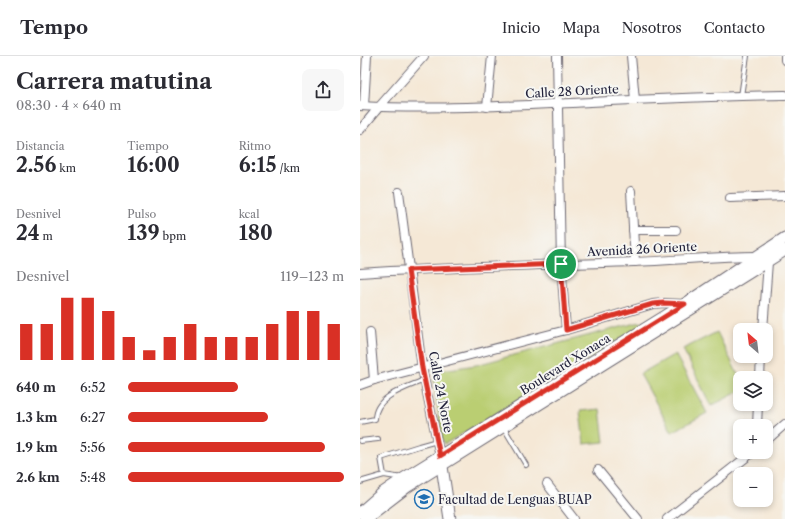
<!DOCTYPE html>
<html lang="es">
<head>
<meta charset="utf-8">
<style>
  :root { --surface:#fff; --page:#f7f7f7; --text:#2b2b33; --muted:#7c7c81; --line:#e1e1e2; --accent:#d93025 }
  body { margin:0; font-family:"Libre Caslon Text",serif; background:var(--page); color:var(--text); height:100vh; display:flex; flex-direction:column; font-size:15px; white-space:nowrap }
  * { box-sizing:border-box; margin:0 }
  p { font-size:13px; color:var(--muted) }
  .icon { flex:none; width:22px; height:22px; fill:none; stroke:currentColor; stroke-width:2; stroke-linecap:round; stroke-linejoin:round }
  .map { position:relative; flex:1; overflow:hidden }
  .details { display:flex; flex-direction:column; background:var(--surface); width:360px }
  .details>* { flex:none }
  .needle { width:26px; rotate:332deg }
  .tools { position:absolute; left:373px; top:267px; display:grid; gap:8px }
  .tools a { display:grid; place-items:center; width:40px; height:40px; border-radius:8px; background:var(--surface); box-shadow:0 2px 6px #0003; font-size:20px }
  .pin { position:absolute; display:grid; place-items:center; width:34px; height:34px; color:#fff; margin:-17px; border:2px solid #fff; border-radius:50%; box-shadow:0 1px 4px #0007 }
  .round { display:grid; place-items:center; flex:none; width:42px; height:42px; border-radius:8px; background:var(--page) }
  .overview { display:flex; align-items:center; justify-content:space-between; height:68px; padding:0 16px }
  h1 { font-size:22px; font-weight:700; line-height:30px }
  .stats { display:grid; grid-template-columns:repeat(3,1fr); gap:6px; height:68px; padding:4px 16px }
  .stats div { display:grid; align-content:center }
  .stats b { font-size:20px; font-weight:700 }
  .stats small { font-size:11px; font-weight:400 }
  .stats p { font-size:11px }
  .chart { height:112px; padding:8px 16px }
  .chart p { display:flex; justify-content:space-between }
  .chart svg { width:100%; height:72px; margin-top:4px; stroke:var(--accent); stroke-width:6 }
  ul { padding:0 16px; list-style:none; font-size:13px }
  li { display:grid; grid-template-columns:64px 48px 1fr; align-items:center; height:30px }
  li i { height:10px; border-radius:5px; background:var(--accent) }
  header { display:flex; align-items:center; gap:24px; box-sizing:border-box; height:56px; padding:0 20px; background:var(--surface); border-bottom:1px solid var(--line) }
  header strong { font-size:19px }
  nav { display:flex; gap:22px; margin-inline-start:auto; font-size:14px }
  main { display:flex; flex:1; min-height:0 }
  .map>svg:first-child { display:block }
  .green { fill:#bace72; stroke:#6e7856 }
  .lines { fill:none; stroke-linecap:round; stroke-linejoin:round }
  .lane-casing { stroke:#6c6771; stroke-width:6 }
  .street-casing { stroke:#6c6771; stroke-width:10 }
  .secondary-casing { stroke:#6c6771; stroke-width:13 }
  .lane { stroke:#fff; stroke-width:4 }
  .street { stroke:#fff; stroke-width:8 }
  .secondary { stroke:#fff; stroke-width:11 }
  .route-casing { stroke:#fff; stroke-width:8 }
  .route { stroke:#d93025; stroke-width:5 }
  .labels { text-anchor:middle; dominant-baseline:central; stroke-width:4; stroke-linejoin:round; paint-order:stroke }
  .street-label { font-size:12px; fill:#22223b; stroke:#f6f6f2 }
  .poi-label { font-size:12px; fill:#22223b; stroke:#f6f6f2; text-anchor:start }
</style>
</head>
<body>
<header>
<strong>Tempo</strong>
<nav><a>Inicio</a><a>Mapa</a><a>Nosotros</a><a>Contacto</a></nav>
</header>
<main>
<section class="details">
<div class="overview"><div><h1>Carrera matutina</h1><p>08:30 · 4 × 640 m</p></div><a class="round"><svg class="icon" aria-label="share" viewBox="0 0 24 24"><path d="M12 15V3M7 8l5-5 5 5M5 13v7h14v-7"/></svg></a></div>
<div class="stats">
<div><p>Distancia</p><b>2.56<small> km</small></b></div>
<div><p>Tiempo</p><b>16:00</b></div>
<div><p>Ritmo</p><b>6:15<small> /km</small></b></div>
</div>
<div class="stats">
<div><p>Desnivel</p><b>24<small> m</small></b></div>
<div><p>Pulso</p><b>139<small> bpm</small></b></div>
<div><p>kcal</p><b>180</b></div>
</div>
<div class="chart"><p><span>Desnivel</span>119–123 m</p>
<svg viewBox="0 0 160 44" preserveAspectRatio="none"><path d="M5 44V22M15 44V22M25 44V6M35 44V6M45 44V14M55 44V30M65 44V38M75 44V30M85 44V22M95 44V30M105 44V30M115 44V30M125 44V22M135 44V14M145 44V14M155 44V22"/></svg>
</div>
<ul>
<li><b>640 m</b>6:52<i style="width:51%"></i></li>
<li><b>1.3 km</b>6:27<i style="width:65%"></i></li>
<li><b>1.9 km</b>5:56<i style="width:91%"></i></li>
<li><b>2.6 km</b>5:48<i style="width:100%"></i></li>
</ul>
</section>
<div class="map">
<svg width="425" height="463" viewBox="0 0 425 463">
  <rect width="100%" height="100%" fill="#f6f6f2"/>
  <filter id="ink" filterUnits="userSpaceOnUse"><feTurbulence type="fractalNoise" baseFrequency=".025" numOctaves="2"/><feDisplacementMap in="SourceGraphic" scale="8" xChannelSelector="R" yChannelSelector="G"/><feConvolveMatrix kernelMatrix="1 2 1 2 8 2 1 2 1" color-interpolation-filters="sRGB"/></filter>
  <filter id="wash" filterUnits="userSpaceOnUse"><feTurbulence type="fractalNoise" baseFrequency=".012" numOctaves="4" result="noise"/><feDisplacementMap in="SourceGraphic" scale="16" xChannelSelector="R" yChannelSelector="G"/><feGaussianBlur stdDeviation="0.9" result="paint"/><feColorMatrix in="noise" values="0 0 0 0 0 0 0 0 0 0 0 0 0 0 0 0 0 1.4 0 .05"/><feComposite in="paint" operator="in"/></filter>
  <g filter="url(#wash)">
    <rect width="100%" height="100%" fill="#f5e8d6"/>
    <!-- green -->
    <g class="green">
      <polygon points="284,266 281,271 85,388 82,383 74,325 76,315 116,309 276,267"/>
      <polygon points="357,276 380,323 380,335 351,350 323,293"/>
      <polygon points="315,298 347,357 312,376 280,318"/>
      <polygon points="240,353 244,386 224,388 220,355"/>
    </g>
  </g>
  <g filter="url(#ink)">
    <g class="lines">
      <!-- lane casing -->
      <g class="lane-casing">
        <g id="lane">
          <polyline points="381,40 387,0"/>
          <path d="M0,366L15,363C15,340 46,332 64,324"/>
          <polyline points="144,372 166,409"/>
          <polyline points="0,385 18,383"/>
          <polyline points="24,419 21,402 59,390 77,385"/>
          <polyline points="0,426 24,419 42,422"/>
        </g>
      </g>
      <!-- street casing -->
      <g class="street-casing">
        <g id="street">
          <polyline points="197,0 201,208 206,274"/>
          <polyline points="271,0 275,44"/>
          <polyline points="425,0 425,4"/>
          <path d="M0,50C56,53 114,51 170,49C255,45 340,40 425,39"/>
          <polyline points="4,50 7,0"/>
          <polyline points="127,51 132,0"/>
          <polyline points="0,74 19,51 64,0"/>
          <polyline points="271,135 275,206"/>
          <polyline points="39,136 62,312 80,400"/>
          <polyline points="370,142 425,140"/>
          <polyline points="273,174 316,174"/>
          <path d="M0,217C91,211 182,209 273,206C314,205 355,200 397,200"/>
          <polyline points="403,274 408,206"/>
          <polyline points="10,276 14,324"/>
          <polyline points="400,322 401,300"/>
          <polyline points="0,329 14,324 206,274 293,248 304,247 325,248"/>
          <polyline points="397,370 398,348"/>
          <polyline points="406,385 425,368"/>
          <polyline points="238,414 278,463"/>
          <polyline points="187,428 214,463"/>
          <polyline points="307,463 393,396"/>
        </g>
      </g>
      <!-- secondary casing -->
      <g class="secondary-casing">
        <g id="secondary">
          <polyline points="81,404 90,463"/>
          <polyline points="0,457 24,436 43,423 325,248 425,182"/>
          <polyline points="5,463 48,430 425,194"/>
        </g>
      </g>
      <!-- lane -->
      <use href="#lane" class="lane"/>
      <!-- street -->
      <use href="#street" class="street"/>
      <!-- secondary -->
      <use href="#secondary" class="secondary"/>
    </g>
  </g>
  <g class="lines" filter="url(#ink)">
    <!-- route casing -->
    <g class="route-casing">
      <polygon id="route" points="201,208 206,274 293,248 304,247 325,248 80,400 62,312 48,214"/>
    </g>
    <!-- route -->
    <use href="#route" class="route"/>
  </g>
  <!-- icons -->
  <defs>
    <g id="university-ring" transform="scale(1)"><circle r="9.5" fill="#f6f6f2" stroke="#1f6fb2" stroke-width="1.5"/><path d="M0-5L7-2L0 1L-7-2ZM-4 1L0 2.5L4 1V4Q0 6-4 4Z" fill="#1f6fb2"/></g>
  </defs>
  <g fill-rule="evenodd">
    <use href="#university-ring" x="64" y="443"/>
  </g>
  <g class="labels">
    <!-- street labels -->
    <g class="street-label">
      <text transform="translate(212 35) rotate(-3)">Calle 28 Oriente</text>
      <text transform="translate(282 193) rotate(-3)">Avenida 26 Oriente</text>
      <text transform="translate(205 308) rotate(-32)">Boulevard Xonaca</text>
      <text transform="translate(81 336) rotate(79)">Calle 24 Norte</text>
    </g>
    <!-- poi labels -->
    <g class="poi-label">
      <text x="78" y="443">Facultad de Lenguas BUAP</text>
    </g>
  </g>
</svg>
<div class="tools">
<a><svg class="needle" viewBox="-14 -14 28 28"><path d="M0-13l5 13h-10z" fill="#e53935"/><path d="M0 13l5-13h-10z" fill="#7c7c81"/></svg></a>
<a><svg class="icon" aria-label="layers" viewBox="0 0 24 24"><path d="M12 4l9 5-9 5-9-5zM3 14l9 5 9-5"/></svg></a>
<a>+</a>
<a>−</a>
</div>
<div class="pin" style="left:201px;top:208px;background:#1e9e55"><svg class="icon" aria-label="arrive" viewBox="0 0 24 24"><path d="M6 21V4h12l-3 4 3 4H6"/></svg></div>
</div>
</main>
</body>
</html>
